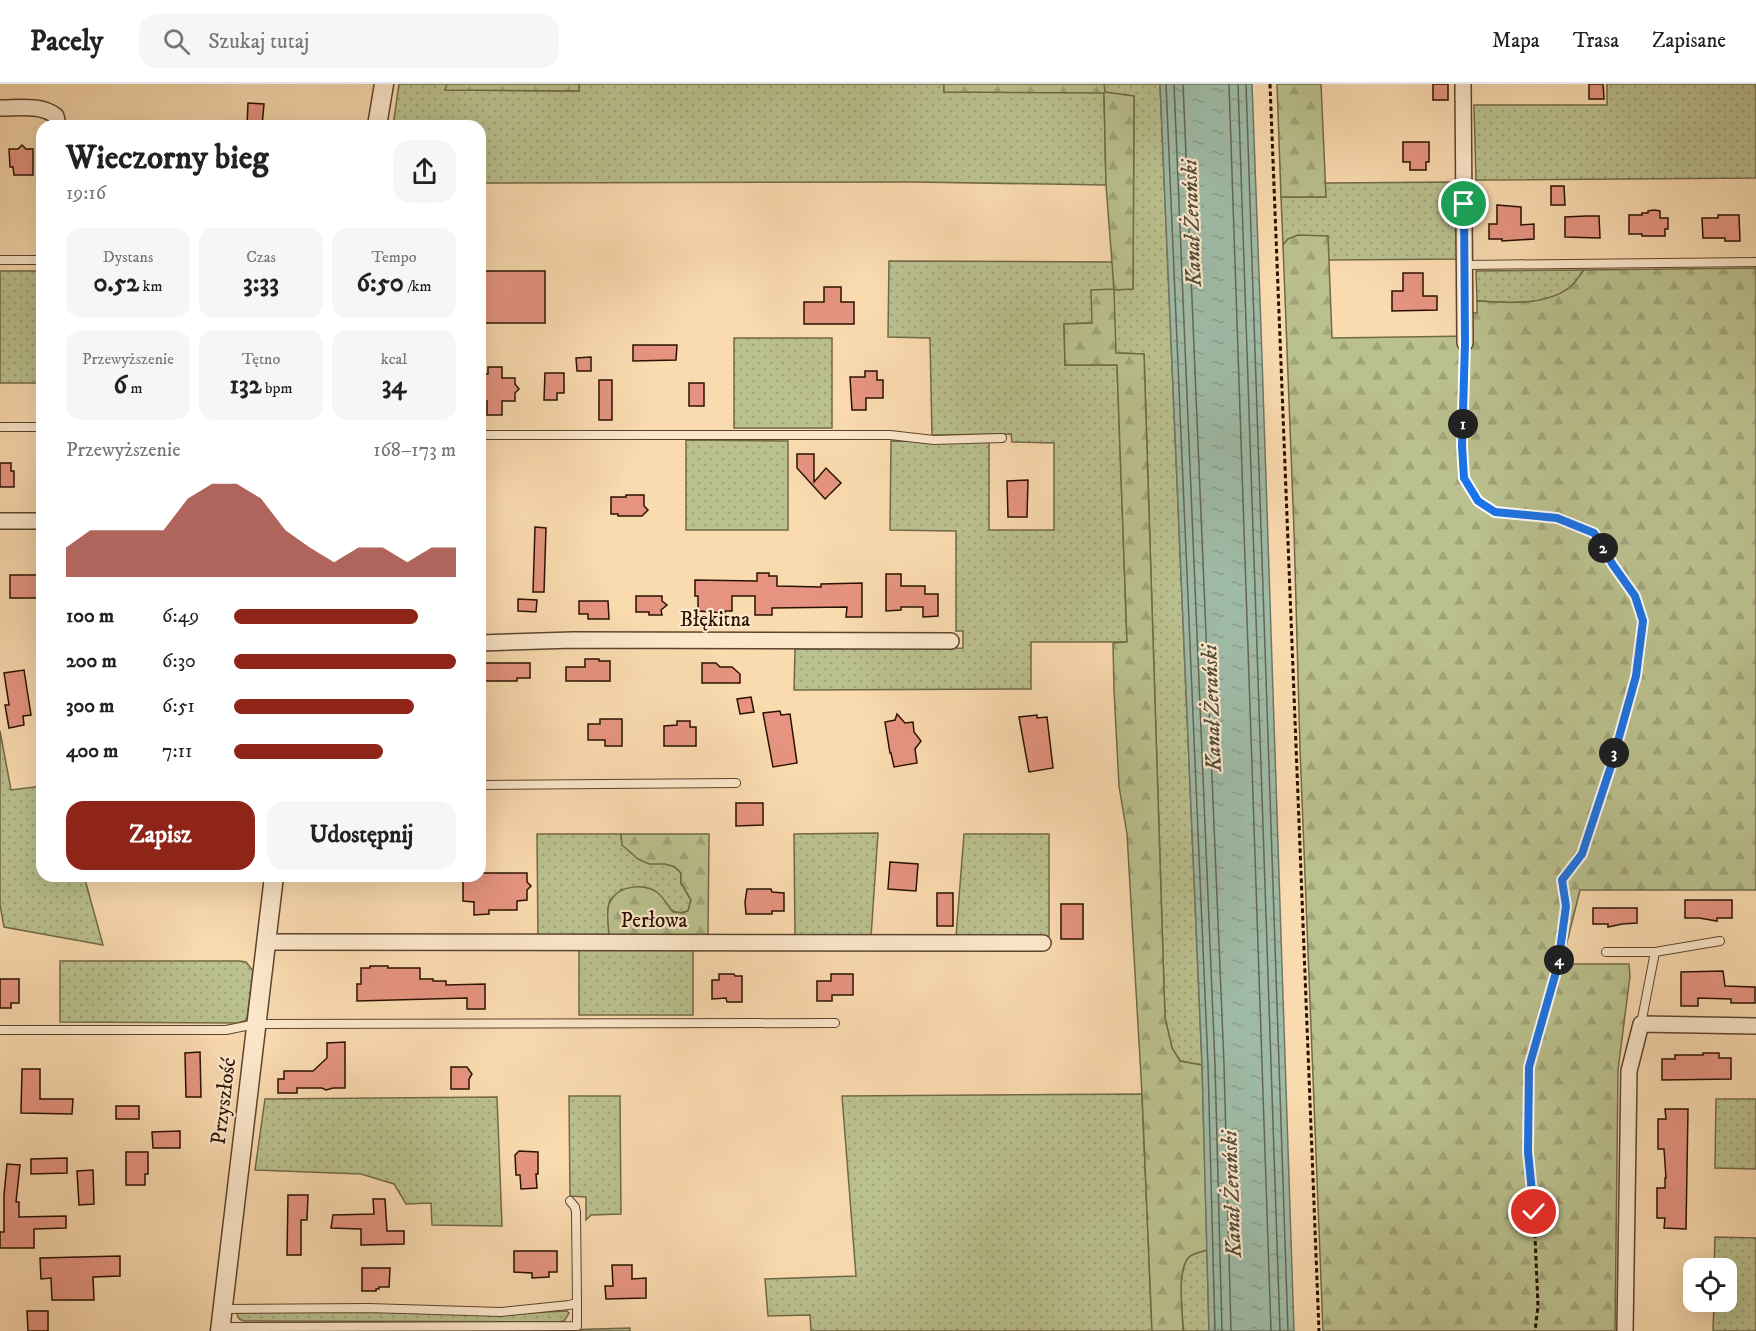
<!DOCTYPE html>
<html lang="pl">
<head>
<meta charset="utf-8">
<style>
  :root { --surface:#fff; --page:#f6f6f6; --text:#222; --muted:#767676; --line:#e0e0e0; --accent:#8f2418 }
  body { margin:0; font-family:"IM FELL DW Pica",serif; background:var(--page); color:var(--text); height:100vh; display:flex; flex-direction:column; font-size:22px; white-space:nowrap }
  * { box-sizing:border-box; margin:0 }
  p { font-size:20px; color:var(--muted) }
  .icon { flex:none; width:33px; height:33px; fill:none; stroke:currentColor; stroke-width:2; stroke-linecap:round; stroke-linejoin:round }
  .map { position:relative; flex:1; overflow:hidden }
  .side { position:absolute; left:36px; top:36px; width:450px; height:762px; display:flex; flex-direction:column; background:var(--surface); border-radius:18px; box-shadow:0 6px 24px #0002 }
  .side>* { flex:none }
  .controls { position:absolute; left:1683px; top:1174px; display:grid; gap:12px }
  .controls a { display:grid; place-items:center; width:54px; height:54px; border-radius:12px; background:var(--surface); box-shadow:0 6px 24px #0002; font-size:30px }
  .pin { position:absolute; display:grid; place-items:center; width:51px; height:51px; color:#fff; margin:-26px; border:3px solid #fff; border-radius:50%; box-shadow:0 2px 6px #0007 }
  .km { position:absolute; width:30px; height:30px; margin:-15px; border-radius:50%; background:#222; color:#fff; font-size:16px; line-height:30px; text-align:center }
  .round { display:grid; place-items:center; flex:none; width:63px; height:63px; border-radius:18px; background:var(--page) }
  .headline { display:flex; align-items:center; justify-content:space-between; height:102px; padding:0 30px }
  h1 { font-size:33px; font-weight:700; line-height:45px }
  .metrics { display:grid; grid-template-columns:repeat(3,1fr); gap:9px; height:102px; padding:6px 30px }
  .metrics div { display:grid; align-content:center; border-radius:15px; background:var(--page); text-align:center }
  .metrics b { font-size:26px; font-weight:700 }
  .metrics small { font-size:16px; font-weight:400 }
  .metrics p { font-size:16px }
  .chart { height:168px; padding:12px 30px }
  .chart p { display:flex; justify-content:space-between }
  .chart svg { width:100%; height:108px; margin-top:6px; fill:var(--accent); opacity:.7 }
  .primary-button { display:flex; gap:12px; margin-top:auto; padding:12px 30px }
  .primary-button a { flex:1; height:69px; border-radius:18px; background:var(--accent); color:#fff; font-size:24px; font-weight:700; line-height:69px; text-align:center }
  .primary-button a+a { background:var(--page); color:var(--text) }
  ul { padding:0 30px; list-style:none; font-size:20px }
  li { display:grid; grid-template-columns:96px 72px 1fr; align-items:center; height:45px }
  li i { height:15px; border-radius:8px; background:var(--accent) }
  header { display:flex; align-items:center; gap:36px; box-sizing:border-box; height:84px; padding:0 30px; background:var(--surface); border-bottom:2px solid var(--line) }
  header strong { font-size:28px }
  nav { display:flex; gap:33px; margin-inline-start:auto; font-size:21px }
  .search { width:420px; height:54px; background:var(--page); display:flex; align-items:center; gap:15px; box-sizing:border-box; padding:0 21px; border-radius:18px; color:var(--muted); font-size:22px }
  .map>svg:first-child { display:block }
  .green { fill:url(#green-dots); stroke:#726947; stroke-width:1.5 }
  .forest { fill:url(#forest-firs); stroke:#726947; stroke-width:1.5 }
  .water { fill:url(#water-ripples); stroke:#707764; stroke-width:1.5 }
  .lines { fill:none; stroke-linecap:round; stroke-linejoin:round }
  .shore { stroke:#646654; stroke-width:1.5 }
  .building { fill:#e69481; stroke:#291200; stroke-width:1.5 }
  .service-casing { stroke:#5d442c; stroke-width:10 }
  .minor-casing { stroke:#5d442c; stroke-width:18 }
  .tertiary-casing { stroke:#5d442c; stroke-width:21 }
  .path { stroke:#291200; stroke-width:3; stroke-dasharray:4.5 3; stroke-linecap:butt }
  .service { stroke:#fce7cb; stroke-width:8 }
  .minor { stroke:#fce7cb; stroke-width:15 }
  .tertiary { stroke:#fce7cb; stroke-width:18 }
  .route-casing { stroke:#fff; stroke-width:12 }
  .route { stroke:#1a73e8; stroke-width:8 }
  .labels { text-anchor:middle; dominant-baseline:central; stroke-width:4.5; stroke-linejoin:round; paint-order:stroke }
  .street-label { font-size:21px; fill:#291200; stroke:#fce7cb }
  .water-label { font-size:22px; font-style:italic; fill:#524d3a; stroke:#fce7cb }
</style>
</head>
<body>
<header>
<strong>Pacely</strong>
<div class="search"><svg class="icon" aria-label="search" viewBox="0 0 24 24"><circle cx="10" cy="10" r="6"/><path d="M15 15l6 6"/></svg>Szukaj tutaj</div>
<nav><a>Mapa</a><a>Trasa</a><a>Zapisane</a></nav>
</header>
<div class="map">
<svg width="1756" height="1247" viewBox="0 0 1756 1247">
  <defs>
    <pattern id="green-dots" width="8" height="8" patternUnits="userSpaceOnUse" patternTransform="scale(1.5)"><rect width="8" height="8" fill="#bac08e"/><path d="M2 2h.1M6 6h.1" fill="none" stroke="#a0a479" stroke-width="1.8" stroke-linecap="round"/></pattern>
    <pattern id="forest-firs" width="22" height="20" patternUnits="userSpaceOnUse" patternTransform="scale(1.5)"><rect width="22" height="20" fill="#bac08e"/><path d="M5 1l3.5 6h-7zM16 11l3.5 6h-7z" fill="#a0a479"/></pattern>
    <pattern id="water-ripples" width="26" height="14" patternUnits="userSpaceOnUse" patternTransform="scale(1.5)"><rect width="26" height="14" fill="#9fbba7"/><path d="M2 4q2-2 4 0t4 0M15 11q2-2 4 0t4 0" fill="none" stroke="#89a08e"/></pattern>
  </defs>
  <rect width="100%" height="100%" fill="#fadaaf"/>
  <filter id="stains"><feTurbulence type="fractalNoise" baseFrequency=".00333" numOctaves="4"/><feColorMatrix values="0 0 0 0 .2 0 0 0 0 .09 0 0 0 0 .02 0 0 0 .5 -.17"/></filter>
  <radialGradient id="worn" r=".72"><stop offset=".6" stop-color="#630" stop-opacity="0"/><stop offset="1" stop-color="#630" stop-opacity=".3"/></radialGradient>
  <!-- green -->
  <g class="green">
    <polygon points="399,0 447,0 446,6 579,7 579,0 944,0 944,8 1104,8 1104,0 1160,0 1202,981 1180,977 1172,964 1165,934 1144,270 1116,269 1092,239 1064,240 1065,281 1117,281 1127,558 1031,558 1031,605 794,606 795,565 963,564 963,547 956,547 956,447 890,446 891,357 989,358 989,446 1054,446 1054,359 1012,358 1011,350 932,351 930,254 888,253 889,177 1113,178 1114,205 1133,205 1134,12 1104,9 1106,101 914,98 480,99 480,42 393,42"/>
    <polygon points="1607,0 1756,0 1756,94 1476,96 1474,21 1607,21"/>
    <polygon points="1460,98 1461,175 1328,176 1327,152 1288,155 1283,161 1281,113 1325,113 1325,99"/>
    <path d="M1584,186C1579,192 1575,200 1569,204C1545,222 1505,219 1477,217L1476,187Z"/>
    <rect x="0" y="187" width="42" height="112"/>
    <rect x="734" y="254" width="98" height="90"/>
    <polygon points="686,356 788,357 788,446 686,446"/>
    <polygon points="0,647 11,706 42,702 42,792 84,792 103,861 4,843 0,821"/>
    <polygon points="878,749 871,853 795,852 794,750"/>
    <path d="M537,750H621L622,761L675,783L681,789V799L691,816L688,827C680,830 674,829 668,823L622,805L610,816L608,824L609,854H538Z"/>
    <polygon points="964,750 1049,750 1049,852 956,852"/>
    <rect x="579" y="863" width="114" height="68"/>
    <polygon points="60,877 240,877 246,878 253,887 247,934 245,937 237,939 60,938"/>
    <polygon points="1142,1010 1152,1247 811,1247 810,1231 768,1232 765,1195 856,1192 842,1012"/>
    <polygon points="569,1012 620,1012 621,1130 591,1131 586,1136 586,1113 570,1112"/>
    <polygon points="497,1013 502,1142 432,1141 431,1119 406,1120 394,1100 361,1090 255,1086 265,1015"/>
    <polygon points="1716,1015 1756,1015 1756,1085 1715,1084"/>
    <polygon points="1715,1153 1756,1154 1756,1247 1713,1247 1714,1218 1726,1218 1726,1185 1714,1185"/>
    <path d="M1207,1166L1209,1247H1183C1183,1229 1176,1186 1189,1173C1193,1169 1201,1168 1207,1166Z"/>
    <path d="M359,1227L500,1230L567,1227L569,1229L564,1237L558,1238L245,1237C239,1236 237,1234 237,1228Z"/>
    <polygon points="630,1244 630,1247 526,1247"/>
  </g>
  <!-- forest -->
  <g class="forest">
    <polygon points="447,0 579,0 579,7 445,6"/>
    <path d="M944,0H1104L1105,8L1134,12L1133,205L1114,206L1116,269L1144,270L1165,934L1172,964L1180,977L1202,981L1207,1166C1201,1168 1193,1169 1189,1173C1176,1186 1183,1229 1183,1247H1152L1142,1010L1127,750L1119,702L1114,606L1113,559L1127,558L1117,281H1065L1064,240L1092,239L1091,206L1114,205L1106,101L1104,9L944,8Z"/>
    <polygon points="1277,0 1321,0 1326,113 1281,113"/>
    <path d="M1298,151L1328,152L1332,254L1472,252L1471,229H1477V217C1505,219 1545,222 1569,204C1575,200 1579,192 1584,186L1756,184V806H1580L1559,890L1574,880H1629L1630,892L1618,986L1615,1247H1323L1300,665L1294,447L1283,161L1288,155Z"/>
    <path d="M621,750H709L708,852L609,854C609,843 605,825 611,816C620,801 645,799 658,809C664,814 668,822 673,828L682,829L688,827L691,816L681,799V789L675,783L665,780H649L638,775L622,761Z"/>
  </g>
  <!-- water -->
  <polygon class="water" points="1160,0 1252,0 1261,244 1294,1247 1209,1247 1202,981"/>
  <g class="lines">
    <!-- shore -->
    <g class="shore">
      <polyline points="1166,0 1208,981 1215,1247"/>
      <polyline points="1174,0 1215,980 1222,1247"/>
      <polyline points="1183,0 1224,980 1231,1247"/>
      <polyline points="1229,0 1271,1247"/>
      <polyline points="1238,0 1280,1247"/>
      <polyline points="1246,0 1288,1247"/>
    </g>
  </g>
  <!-- building -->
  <g class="building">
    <rect x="1433" y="0" width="15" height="16"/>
    <polygon points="1589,0 1603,0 1604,15 1589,15"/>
    <polygon points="248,19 264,20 262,42 247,42"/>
    <polygon points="1403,58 1429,58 1429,78 1426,78 1426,86 1410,86 1410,78 1403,78"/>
    <polygon points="22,61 26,65 33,65 33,91 14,91 13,83 10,83 9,65 18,65"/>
    <polygon points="1551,102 1564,102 1565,121 1551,121"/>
    <polygon points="1497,121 1521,123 1521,141 1534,140 1534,155 1502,157 1502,155 1489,155 1489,140 1497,140"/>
    <polygon points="1654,126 1660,127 1660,134 1668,134 1668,145 1665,145 1665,152 1642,152 1642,150 1629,150 1629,131 1642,131 1642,129 1648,129 1648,127"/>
    <polygon points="1718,131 1739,131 1740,157 1725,157 1725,154 1703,154 1702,134 1718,134"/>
    <polygon points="1586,132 1599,132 1600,154 1565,153 1565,133"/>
    <rect x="480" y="187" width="65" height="52"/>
    <polygon points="1403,189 1423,189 1423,212 1437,212 1437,226 1392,227 1392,207 1403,207"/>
    <polygon points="824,203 841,203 841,218 854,218 854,240 804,240 804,218 824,218"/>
    <polygon points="633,261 677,261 676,276 633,277"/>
    <polygon points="591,273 591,287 577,287 576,274"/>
    <polygon points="488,283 502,283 502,294 515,294 515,300 519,305 515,309 515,317 502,317 502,331 487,331 487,317 485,317 485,290 488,290"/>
    <polygon points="865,287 877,287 877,296 883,296 883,314 866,314 866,326 852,326 850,293 865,293"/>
    <polygon points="545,289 564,289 564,309 557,309 557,316 544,316"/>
    <rect x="599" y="296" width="13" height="40"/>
    <rect x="689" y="299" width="15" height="23"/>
    <polygon points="797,370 814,370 814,398 826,384 841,399 825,415 797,384"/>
    <polygon points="0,379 11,379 11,387 14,387 14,403 0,403"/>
    <polygon points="1028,396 1027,433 1008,433 1007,397"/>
    <polygon points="626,411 644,411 644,422 648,426 642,432 618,432 618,430 611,430 611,413 626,413"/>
    <polygon points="535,443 546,444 544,508 533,508"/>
    <polygon points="757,489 769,489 769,492 777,492 777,502 821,503 821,500 862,499 862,533 846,533 847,523 772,524 772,531 755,531 755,512 732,512 732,527 725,527 725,529 698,527 698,512 695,512 695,496 757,497"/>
    <polygon points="886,490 901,490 901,502 925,502 925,510 938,510 938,532 923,533 923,523 901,523 901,526 886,527"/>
    <rect x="10" y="491" width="32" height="23"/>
    <polygon points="636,512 662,512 662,517 667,521 661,526 662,531 649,531 649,528 636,528"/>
    <polygon points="518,515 537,516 536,528 518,527"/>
    <polygon points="579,517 608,517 609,535 588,535 588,530 579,530"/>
    <polygon points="585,575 599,575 599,577 610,577 610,597 566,597 566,583 585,583"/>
    <polygon points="480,579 530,579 530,594 517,594 517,597 483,597 483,594 480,594"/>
    <polygon points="702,579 716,579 720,583 732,583 740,590 740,599 702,599"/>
    <polygon points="24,586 31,631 23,632 24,641 9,644 5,621 9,621 4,589"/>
    <polygon points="751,613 754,628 740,630 737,615"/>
    <polygon points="780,627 781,631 790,630 797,679 773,683 763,629"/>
    <polygon points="897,630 905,639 913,638 914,648 921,657 915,665 917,679 894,683 891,669 890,669 885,638 895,636"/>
    <polygon points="1037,631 1037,634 1047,633 1053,684 1029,688 1019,633"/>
    <polygon points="600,635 622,635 622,662 605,662 605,656 588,656 588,640 600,640"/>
    <polygon points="677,637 690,637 690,643 696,643 696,662 664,662 664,642 677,641"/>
    <polygon points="736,719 763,719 763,741 736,742"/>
    <polygon points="890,778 918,780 916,807 888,805"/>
    <polygon points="480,789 527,789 527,798 531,802 527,806 527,816 517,817 517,826 489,826 489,830 474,831 474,818 463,817 463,792 480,792"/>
    <polygon points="747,805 771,805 772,808 784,809 784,827 772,827 772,830 746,830 745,818"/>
    <rect x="937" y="809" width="16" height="33"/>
    <polygon points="1685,816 1732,816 1732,834 1717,834 1717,837 1699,834 1685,834"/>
    <rect x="1061" y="820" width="22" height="35"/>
    <polygon points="1593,824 1637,824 1637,839 1622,840 1608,843 1608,840 1593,840"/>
    <polygon points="370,882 388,882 388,884 420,884 420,895 433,895 433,897 446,897 446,901 485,900 485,925 467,925 467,914 357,917 357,900 361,900 361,884 370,884"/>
    <polygon points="1723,887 1725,902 1755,903 1755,919 1731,919 1731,915 1698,914 1698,922 1681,922 1681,888"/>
    <polygon points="719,890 734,890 735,892 742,892 742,918 727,918 726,914 712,915 712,896 719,896"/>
    <polygon points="831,890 853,890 853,911 832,911 832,917 817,917 817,897 831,897"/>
    <polygon points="0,895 19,895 19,919 11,919 11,924 0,924"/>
    <polygon points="345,958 345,1004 333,1004 326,1006 322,1004 297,1004 297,1009 278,1009 278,995 284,995 284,987 313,987 327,974 327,959"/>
    <polygon points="200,968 201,1013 186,1013 185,969"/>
    <polygon points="1703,969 1719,969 1719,974 1731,974 1731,995 1662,996 1662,975 1675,975 1675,971 1703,971"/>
    <polygon points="451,983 467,983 472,990 469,995 469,1005 451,1005"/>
    <polygon points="22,985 40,985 40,1015 73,1015 72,1030 21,1029"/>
    <rect x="116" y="1022" width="23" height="13"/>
    <polygon points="1665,1025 1688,1025 1686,1145 1664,1144 1665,1134 1657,1134 1657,1104 1665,1104 1665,1094 1666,1094 1664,1065 1658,1065 1658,1035 1666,1035"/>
    <polygon points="180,1047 180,1064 153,1064 152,1048"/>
    <polygon points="519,1067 538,1068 538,1090 536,1090 537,1104 521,1105 520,1091 516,1091 515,1071"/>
    <polygon points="126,1068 148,1068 148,1090 145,1090 145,1101 126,1101"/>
    <polygon points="67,1074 67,1089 31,1090 31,1075"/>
    <polygon points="7,1080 20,1081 16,1118 19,1118 19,1133 66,1132 66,1144 34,1145 34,1164 0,1164 0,1148 4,1148 4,1111"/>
    <polygon points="93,1086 94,1120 79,1121 77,1087"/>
    <polygon points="288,1111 308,1111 307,1136 301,1136 301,1171 287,1171"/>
    <polygon points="373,1115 385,1115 387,1147 404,1147 404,1160 361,1161 361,1145 331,1144 333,1131 374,1130"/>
    <polygon points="514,1167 557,1167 557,1188 549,1188 549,1193 532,1194 532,1189 514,1188"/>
    <polygon points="120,1172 120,1192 93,1193 94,1216 52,1216 51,1194 41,1195 40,1174"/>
    <polygon points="612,1181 632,1181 632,1195 646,1194 646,1214 606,1215 605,1202 613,1202"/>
    <polygon points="362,1184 390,1184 389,1203 379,1203 379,1205 376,1205 376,1207 362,1207"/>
    <polygon points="27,1227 48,1227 48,1247 28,1247"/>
  </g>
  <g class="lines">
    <!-- service casing -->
    <g class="service-casing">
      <g id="service">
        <polyline points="0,176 42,176"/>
        <polyline points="1465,181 1756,178"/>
        <polyline points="0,343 42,343"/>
        <polyline points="480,351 890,351 934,356 1002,354"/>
        <polyline points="480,701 736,699"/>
        <polyline points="1606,868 1655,868 1720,857"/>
        <polyline points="1641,940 1655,868"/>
        <polyline points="0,946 226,946 256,940 835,939"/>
        <polyline points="223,1225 368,1224 501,1228 569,1221 577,1219 576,1128 575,1123 570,1117"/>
        <polyline points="222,1243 577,1242 577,1219"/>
      </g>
    </g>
    <!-- minor casing -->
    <g class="minor-casing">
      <g id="minor">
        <polyline points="1463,0 1465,259"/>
        <path d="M0,24C18,24 41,20 56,32L58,42"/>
        <polyline points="0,437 42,437"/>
        <polyline points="480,559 573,556 951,557"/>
        <polyline points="266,858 1043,859"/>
        <polyline points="1625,1247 1629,987 1641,940 1756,942"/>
      </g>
    </g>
    <!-- tertiary casing -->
    <g class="tertiary-casing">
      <g id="tertiary">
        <polyline points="377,42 384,0"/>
        <polyline points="220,1247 274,792"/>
      </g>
    </g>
    <!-- path -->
    <g class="path">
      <polyline points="1270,0 1319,1247"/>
      <polyline points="1465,273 1462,362 1464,394 1478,417 1495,428 1557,434 1594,449 1613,481 1635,512 1643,537 1636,592 1611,682 1582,770 1562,796 1566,822 1558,881 1529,983 1528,1068 1534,1128 1538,1222 1535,1247"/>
    </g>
    <!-- service -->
    <use href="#service" class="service"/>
    <!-- minor -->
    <use href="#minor" class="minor"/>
    <!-- tertiary -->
    <use href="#tertiary" class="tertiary"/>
  </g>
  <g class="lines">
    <!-- route casing -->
    <g class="route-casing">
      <polyline id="route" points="1464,120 1465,259 1462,362 1464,394 1478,417 1495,428 1557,434 1594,449 1613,481 1635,512 1643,537 1636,592 1611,682 1582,770 1562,796 1566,822 1558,881 1529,983 1528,1068 1534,1128"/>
    </g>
    <!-- route -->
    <use href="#route" class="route"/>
  </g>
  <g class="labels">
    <!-- street labels -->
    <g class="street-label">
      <text x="715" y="536">Błękitna</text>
      <text x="654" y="837">Perłowa</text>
      <text transform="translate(224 1017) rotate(-83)">Przyszłość</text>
    </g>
    <!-- water labels -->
    <g class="water-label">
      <text transform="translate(1192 139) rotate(-92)">Kanał Żerański</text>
      <text transform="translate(1212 624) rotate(-92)">Kanał Żerański</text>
      <text transform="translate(1232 1110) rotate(-92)">Kanał Żerański</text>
    </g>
  </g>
  <rect width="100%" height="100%" filter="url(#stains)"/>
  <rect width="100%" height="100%" fill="url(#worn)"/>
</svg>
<div class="controls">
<a><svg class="icon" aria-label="locate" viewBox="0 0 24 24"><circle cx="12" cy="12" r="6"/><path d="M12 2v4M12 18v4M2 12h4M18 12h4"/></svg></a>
</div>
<div class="pin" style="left:1464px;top:120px;background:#1e9e55"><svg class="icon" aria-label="arrive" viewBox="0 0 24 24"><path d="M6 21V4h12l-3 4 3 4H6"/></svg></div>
<div class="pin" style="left:1534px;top:1128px;background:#d93025"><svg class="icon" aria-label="check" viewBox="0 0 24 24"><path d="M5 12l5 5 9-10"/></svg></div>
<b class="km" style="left:1463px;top:340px">1</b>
<b class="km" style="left:1603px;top:464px">2</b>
<b class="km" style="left:1614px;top:669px">3</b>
<b class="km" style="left:1559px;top:876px">4</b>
<section class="side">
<div class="headline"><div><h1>Wieczorny bieg</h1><p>19:16</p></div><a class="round"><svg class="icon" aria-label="share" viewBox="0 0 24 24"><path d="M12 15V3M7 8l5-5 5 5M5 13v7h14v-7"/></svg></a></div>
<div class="metrics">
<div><p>Dystans</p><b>0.52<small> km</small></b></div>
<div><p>Czas</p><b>3:33</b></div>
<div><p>Tempo</p><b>6:50<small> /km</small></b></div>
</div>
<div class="metrics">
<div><p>Przewyższenie</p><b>6<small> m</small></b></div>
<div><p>Tętno</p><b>132<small> bpm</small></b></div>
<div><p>kcal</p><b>34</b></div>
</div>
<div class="chart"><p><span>Przewyższenie</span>168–173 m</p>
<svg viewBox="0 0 160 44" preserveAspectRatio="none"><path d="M0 44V32L10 25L20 25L30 25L40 25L50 12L60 6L70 6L80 12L90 25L100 32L110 38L120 32L130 32L140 38L150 32L160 32V44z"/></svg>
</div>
<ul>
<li><b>100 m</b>6:49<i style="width:83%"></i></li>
<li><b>200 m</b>6:30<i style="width:100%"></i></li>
<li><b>300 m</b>6:51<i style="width:81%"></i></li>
<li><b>400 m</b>7:11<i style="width:67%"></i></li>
</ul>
<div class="primary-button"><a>Zapisz</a><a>Udostępnij</a></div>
</section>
</div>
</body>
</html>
